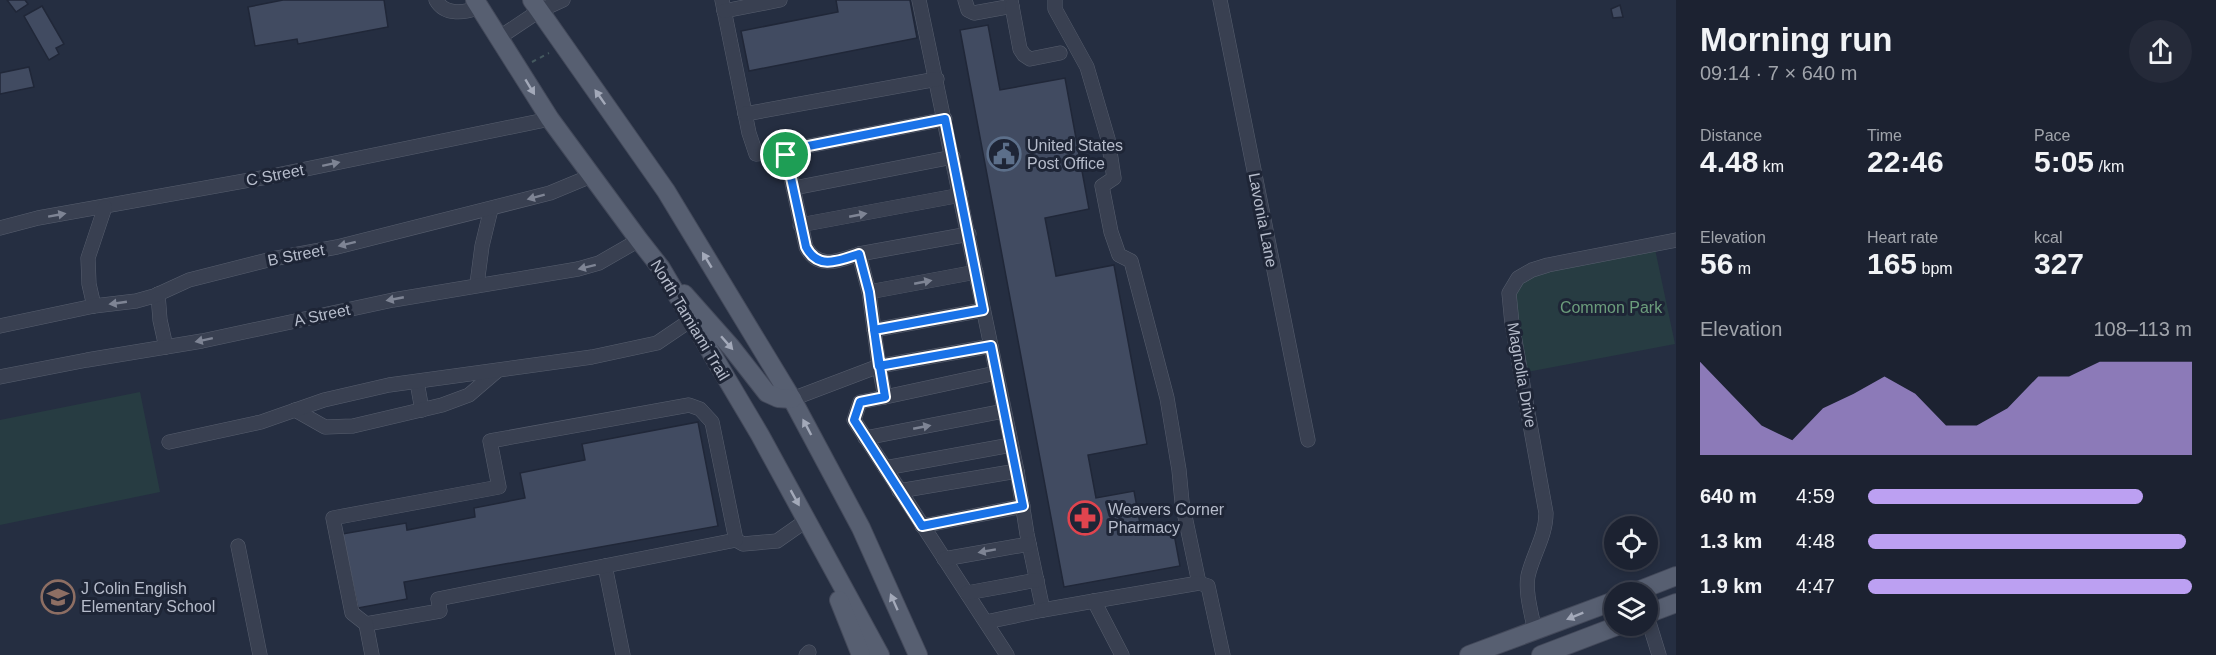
<!DOCTYPE html>
<html lang="en">
<head>
<meta charset="utf-8">
<style>
  :root { --surface:#1c2231; --page:#252a39; --text:#f1f3f6; --muted:#a0a4ab; --line:#3a3f4d; --accent:#bca0f2 }
  body { margin:0; font-family:Helvetica,sans-serif; background:var(--page); color:var(--text); height:100vh; display:flex; flex-direction:column; font-size:22px; white-space:nowrap }
  * { box-sizing:border-box; margin:0 }
  p { font-size:20px; color:var(--muted) }
  .icon { flex:none; width:33px; height:33px; fill:none; stroke:currentColor; stroke-width:2; stroke-linecap:round; stroke-linejoin:round }
  .map { position:relative; flex:1; overflow:hidden }
  .panel { display:flex; flex-direction:column; background:var(--surface); width:540px }
  .panel>* { flex:none }
  .tools { position:absolute; left:1604px; top:516px; display:grid; gap:12px }
  .tools a { display:grid; place-items:center; width:54px; height:54px; border-radius:50%; background:var(--surface); box-shadow:0 3px 9px #0003,0 0 0 2px var(--line); font-size:30px }
  .pin { position:absolute; display:grid; place-items:center; width:51px; height:51px; color:#fff; margin:-26px; border:3px solid #fff; border-radius:50%; box-shadow:0 2px 6px #0007 }
  .round { display:grid; place-items:center; flex:none; width:63px; height:63px; border-radius:32px; background:var(--page) }
  .head { display:flex; align-items:center; justify-content:space-between; height:102px; padding:0 24px }
  h1 { font-size:33px; font-weight:600; line-height:45px }
  .metrics { display:grid; grid-template-columns:repeat(3,1fr); gap:9px; height:102px; padding:6px 24px }
  .metrics div { display:grid; align-content:center }
  .metrics b { font-size:30px; font-weight:600 }
  .metrics small { font-size:16px; font-weight:400 }
  .metrics p { font-size:16px }
  .chart { height:168px; padding:12px 24px }
  .chart p { display:flex; justify-content:space-between }
  .chart svg { width:100%; height:108px; margin-top:6px; fill:var(--accent); opacity:.7 }
  ul { padding:0 24px; list-style:none; font-size:20px }
  li { display:grid; grid-template-columns:96px 72px 1fr; align-items:center; height:45px }
  li i { height:15px; border-radius:8px; background:var(--accent) }
  main { display:flex; flex:1; min-height:0 }
  .map>svg:first-child { display:block }
  .green { fill:#273c42 }
  .building { fill:#414b61; stroke:#202738; stroke-width:1.5 }
  .lines { fill:none; stroke-linecap:round; stroke-linejoin:round }
  .minor-casing { stroke:#575e6e; stroke-width:15 }
  .major-casing { stroke:#43495a; stroke-width:20 }
  .path { stroke:#45595f; stroke-width:2; stroke-dasharray:4.5 4.5; stroke-linecap:butt }
  .minor { stroke:#394051; stroke-width:14 }
  .major { stroke:#575f71; stroke-width:18 }
  .oneway { fill:#a3a9b9 }
  .oneway2 { fill:#7e8494 }
  .route-casing { stroke:#fff; stroke-width:12 }
  .route { stroke:#1a73e8; stroke-width:8 }
  .labels { text-anchor:middle; dominant-baseline:central; stroke-width:6; stroke-linejoin:round; paint-order:stroke }
  .poi-label { font-size:16px; fill:#b6bccb; stroke:#1e2536; text-anchor:start }
  .street-label { font-size:16px; fill:#b6bccb; stroke:#1e2536 }
  .park-label { font-size:16px; fill:#6c9d7c; stroke:#1e2536 }
</style>
</head>
<body>
<main>
<div class="map">
<svg width="1676" height="655" viewBox="0 0 1676 655">
  <rect width="100%" height="100%" fill="#252e41"/>
  <!-- green -->
  <g class="green">
    <polygon points="1655,249 1675,344 1527,372 1515,297 1523,282 1545,270"/>
    <polygon points="140,392 160,492 0,525 0,420"/>
  </g>
  <!-- building -->
  <g class="building">
    <polygon points="7,0 25,0 28,4 16,12"/>
    <polygon points="283,0 384,0 388,27 298,44 297,39 255,46 248,7"/>
    <polygon points="836,0 910,0 917,38 749,71 741,31 838,12"/>
    <polygon points="1620,5 1623,17 1613,18 1611,9"/>
    <polygon points="42,6 64,44 56,48 59,54 49,60 24,16"/>
    <polygon points="988,25 1000,90 1065,78 1089,209 1045,218 1056,276 1114,265 1147,444 1088,455 1096,498 1134,491 1141,529 1172,523 1180,566 1064,587 960,30"/>
    <polygon points="29,67 34,87 0,94 0,73"/>
    <polygon points="698,422 718,526 404,582 407,599 358,608 342,534 406,523 407,530 475,517 474,508 525,498 520,473 585,460 582,444"/>
  </g>
  <g class="lines">
    <!-- minor casing -->
    <g class="minor-casing">
      <g id="minor">
        <path d="M436,0C445,16 465,13 480,7"/>
        <path d="M722,0L749,133L756,154L778,152L786,155L806,247C818,270 838,261 859,254L869,292L879,366L991,346"/>
        <polyline points="919,0 1017,471 1027,534 1043,610 986,622"/>
        <polyline points="965,0 968,10 974,13 1012,6 1011,0"/>
        <polyline points="1055,0 1055,9 1087,67 1108,139 1114,178 1102,186 1111,232 1119,255 1131,261 1167,398 1179,470 1182,502 1199,583"/>
        <polyline points="1220,0 1308,440"/>
        <polyline points="1012,6 1020,49 1024,55 1030,59 1060,53"/>
        <polyline points="724,11 780,0"/>
        <polyline points="500,37 539,11 563,0"/>
        <polyline points="745,114 937,79"/>
        <polyline points="778,152 945,119"/>
        <polyline points="794,188 953,157"/>
        <polyline points="800,225 961,195"/>
        <polyline points="0,228 38,218 267,177 550,119"/>
        <polyline points="859,254 969,234"/>
        <polyline points="477,284 482,246 491,209"/>
        <polyline points="869,292 976,272"/>
        <polyline points="158,294 160,320 166,347"/>
        <polyline points="94,306 89,284 88,258 105,207"/>
        <polyline points="0,326 94,306 136,301 154,296 189,280 272,259 337,247 550,193 591,176"/>
        <polyline points="874,330 983,310"/>
        <polyline points="0,377 87,360 202,341 393,300 578,269 599,263 639,240"/>
        <polyline points="417,382 422,410"/>
        <polyline points="885,397 996,373"/>
        <polyline points="792,399 879,366 885,397 860,402 854,420 1007,655"/>
        <polyline points="295,410 325,427 353,426 442,405 469,395 497,371"/>
        <polyline points="865,438 1004,411"/>
        <polyline points="169,442 261,422 324,400 389,385 592,357 657,343 691,320"/>
        <polyline points="885,468 1011,445"/>
        <polyline points="899,491 1017,471"/>
        <polyline points="922,526 1023,506"/>
        <polyline points="238,546 260,655"/>
        <polyline points="944,559 1029,544"/>
        <polyline points="605,566 623,655"/>
        <polyline points="967,593 1037,580"/>
        <polyline points="1043,610 1094,601"/>
        <polyline points="1647,616 1659,655"/>
        <polyline points="366,624 440,611 438,599 736,540 743,544 777,541 807,520"/>
        <path d="M1535,632C1532,615 1525,593 1528,576C1533,554 1546,536 1546,513L1512,324L1509,293L1518,278L1532,270L1548,265L1676,240"/>
        <polyline points="372,655 366,624 352,613 333,518 499,487 490,441 689,405 700,409 712,422 736,540"/>
        <polyline points="806,655 809,652"/>
        <polyline points="1122,655 1094,601 1199,583 1208,586 1223,655"/>
      </g>
    </g>
    <!-- major casing -->
    <g class="major-casing">
      <g id="major">
        <polyline points="475,0 550,119 639,240 661,268 760,435 880,655"/>
        <polyline points="532,0 666,191 792,399 861,528 918,655"/>
        <polyline points="684,294 731,347 767,393 778,398 792,399"/>
        <polyline points="1635,592 1676,576"/>
        <polyline points="839,600 861,655"/>
        <polyline points="1647,614 1676,603"/>
        <polyline points="1469,655 1614,601"/>
        <polyline points="1541,655 1617,626"/>
      </g>
    </g>
    <!-- path -->
    <polyline class="path" points="532,62 549,53"/>
    <!-- minor -->
    <use href="#minor" class="minor"/>
    <!-- major -->
    <use href="#major" class="major"/>
  </g>
  <!-- one-way arrows -->
  <defs><path id="oneway-solid" d="M-6-.8H1V-3.2L6.5 0L1 3.2V.8H-6Z" transform="scale(1.5)"/></defs>
  <g class="oneway">
    <use href="#oneway-solid" transform="translate(530 87) rotate(59)"/>
    <use href="#oneway-solid" transform="translate(600 97) rotate(-125)"/>
    <use href="#oneway-solid" transform="translate(707 260) rotate(-121)"/>
    <use href="#oneway-solid" transform="translate(727 343) rotate(49)"/>
    <use href="#oneway-solid" transform="translate(807 427) rotate(-118)"/>
    <use href="#oneway-solid" transform="translate(795 498) rotate(61)"/>
    <use href="#oneway-solid" transform="translate(894 602) rotate(-114)"/>
    <use href="#oneway-solid" transform="translate(1575 616) rotate(158)"/>
  </g>
  <g class="oneway2">
    <use href="#oneway-solid" transform="translate(331 164) rotate(-12)"/>
    <use href="#oneway-solid" transform="translate(536 197) rotate(165)"/>
    <use href="#oneway-solid" transform="translate(57 215) rotate(-10)"/>
    <use href="#oneway-solid" transform="translate(858 215) rotate(-11)"/>
    <use href="#oneway-solid" transform="translate(347 244) rotate(166)"/>
    <use href="#oneway-solid" transform="translate(587 267) rotate(166)"/>
    <use href="#oneway-solid" transform="translate(923 282) rotate(-11)"/>
    <use href="#oneway-solid" transform="translate(395 299) rotate(169)"/>
    <use href="#oneway-solid" transform="translate(118 303) rotate(172)"/>
    <use href="#oneway-solid" transform="translate(204 340) rotate(168)"/>
    <use href="#oneway-solid" transform="translate(922 427) rotate(-11)"/>
    <use href="#oneway-solid" transform="translate(987 551) rotate(170)"/>
  </g>
  <g class="lines">
    <!-- route casing -->
    <g class="route-casing">
      <path id="route" d="M786,155L806,247C818,270 838,261 859,254L869,292L879,366L991,346L1023,506L922,526L854,420L860,402L885,397L874,330L983,310L945,119L778,152L786,155"/>
    </g>
    <!-- route -->
    <use href="#route" class="route"/>
  </g>
  <!-- icons -->
  <defs>
    <g id="civic-ring" transform="scale(1.725)"><circle r="9.5" fill="#1e2536" stroke="#5c6f8a" stroke-width="1.5"/><path d="M-.6-6.5H3V-4.5H.6V-3L4-1V1h2V6H-6V1h2V-1L-.6-3ZM-1.2 2.5V6h2.4V2.5Z" fill="#5c6f8a"/></g>
    <g id="pharmacy-ring" transform="scale(1.725)"><circle r="9.5" fill="#1e2536" stroke="#e0444e" stroke-width="1.5"/><path d="M-2-6h4v4h4v4h-4v4h-4v-4h-4v-4h4Z" fill="#e0444e"/></g>
    <g id="school-ring" transform="scale(1.725)"><circle r="9.5" fill="#1e2536" stroke="#8d6e63" stroke-width="1.5"/><path d="M0-5L7-2L0 1L-7-2ZM-4 1L0 2.5L4 1V4Q0 6-4 4Z" fill="#8d6e63"/></g>
  </defs>
  <g fill-rule="evenodd">
    <use href="#civic-ring" x="1004" y="154"/>
    <use href="#pharmacy-ring" x="1085" y="518"/>
    <use href="#school-ring" x="58" y="597"/>
  </g>
  <g class="labels">
    <!-- poi labels -->
    <g class="poi-label">
      <text x="1027" y="145">United States<tspan x="1027" dy="18">Post Office</tspan></text>
      <text x="1108" y="509">Weavers Corner<tspan x="1108" dy="18">Pharmacy</tspan></text>
      <text x="81" y="588">J Colin English<tspan x="81" dy="18">Elementary School</tspan></text>
    </g>
    <!-- street labels -->
    <g class="street-label">
      <text transform="translate(275 175) rotate(-11)">C Street</text>
      <text transform="translate(1263 220) rotate(79)">Lavonia Lane</text>
      <text transform="translate(296 255) rotate(-11)">B Street</text>
      <text transform="translate(322 315) rotate(-12)">A Street</text>
      <text transform="translate(690 320) rotate(59)">North Tamiami Trail</text>
      <text transform="translate(1522 375) rotate(80)">Magnolia Drive</text>
    </g>
    <!-- park labels -->
    <g class="park-label">
      <text x="1611" y="307">Common Park</text>
    </g>
  </g>
</svg>
<div class="tools">
<a><svg class="icon" aria-label="locate" viewBox="0 0 24 24"><circle cx="12" cy="12" r="6"/><path d="M12 2v4M12 18v4M2 12h4M18 12h4"/></svg></a>
<a><svg class="icon" aria-label="layers" viewBox="0 0 24 24"><path d="M12 4l9 5-9 5-9-5zM3 14l9 5 9-5"/></svg></a>
</div>
<div class="pin" style="left:786px;top:155px;background:#1e9e55"><svg class="icon" aria-label="arrive" viewBox="0 0 24 24"><path d="M6 21V4h12l-3 4 3 4H6"/></svg></div>
</div>
<section class="panel">
<div class="head"><div><h1>Morning run</h1><p>09:14 · 7 × 640 m</p></div><a class="round"><svg class="icon" aria-label="share" viewBox="0 0 24 24"><path d="M12 15V3M7 8l5-5 5 5M5 13v7h14v-7"/></svg></a></div>
<div class="metrics">
<div><p>Distance</p><b>4.48<small> km</small></b></div>
<div><p>Time</p><b>22:46</b></div>
<div><p>Pace</p><b>5:05<small> /km</small></b></div>
</div>
<div class="metrics">
<div><p>Elevation</p><b>56<small> m</small></b></div>
<div><p>Heart rate</p><b>165<small> bpm</small></b></div>
<div><p>kcal</p><b>327</b></div>
</div>
<div class="chart"><p><span>Elevation</span>108–113 m</p>
<svg viewBox="0 0 160 44" preserveAspectRatio="none"><path d="M0 44V6L10 19L20 32L30 38L40 25L50 19L60 12L70 19L80 32L90 32L100 25L110 12L120 12L130 6L140 6L150 6L160 6V44z"/></svg>
</div>
<ul>
<li><b>640 m</b>4:59<i style="width:85%"></i></li>
<li><b>1.3 km</b>4:48<i style="width:98%"></i></li>
<li><b>1.9 km</b>4:47<i style="width:100%"></i></li>
</ul>
</section>
</main>
</body>
</html>
